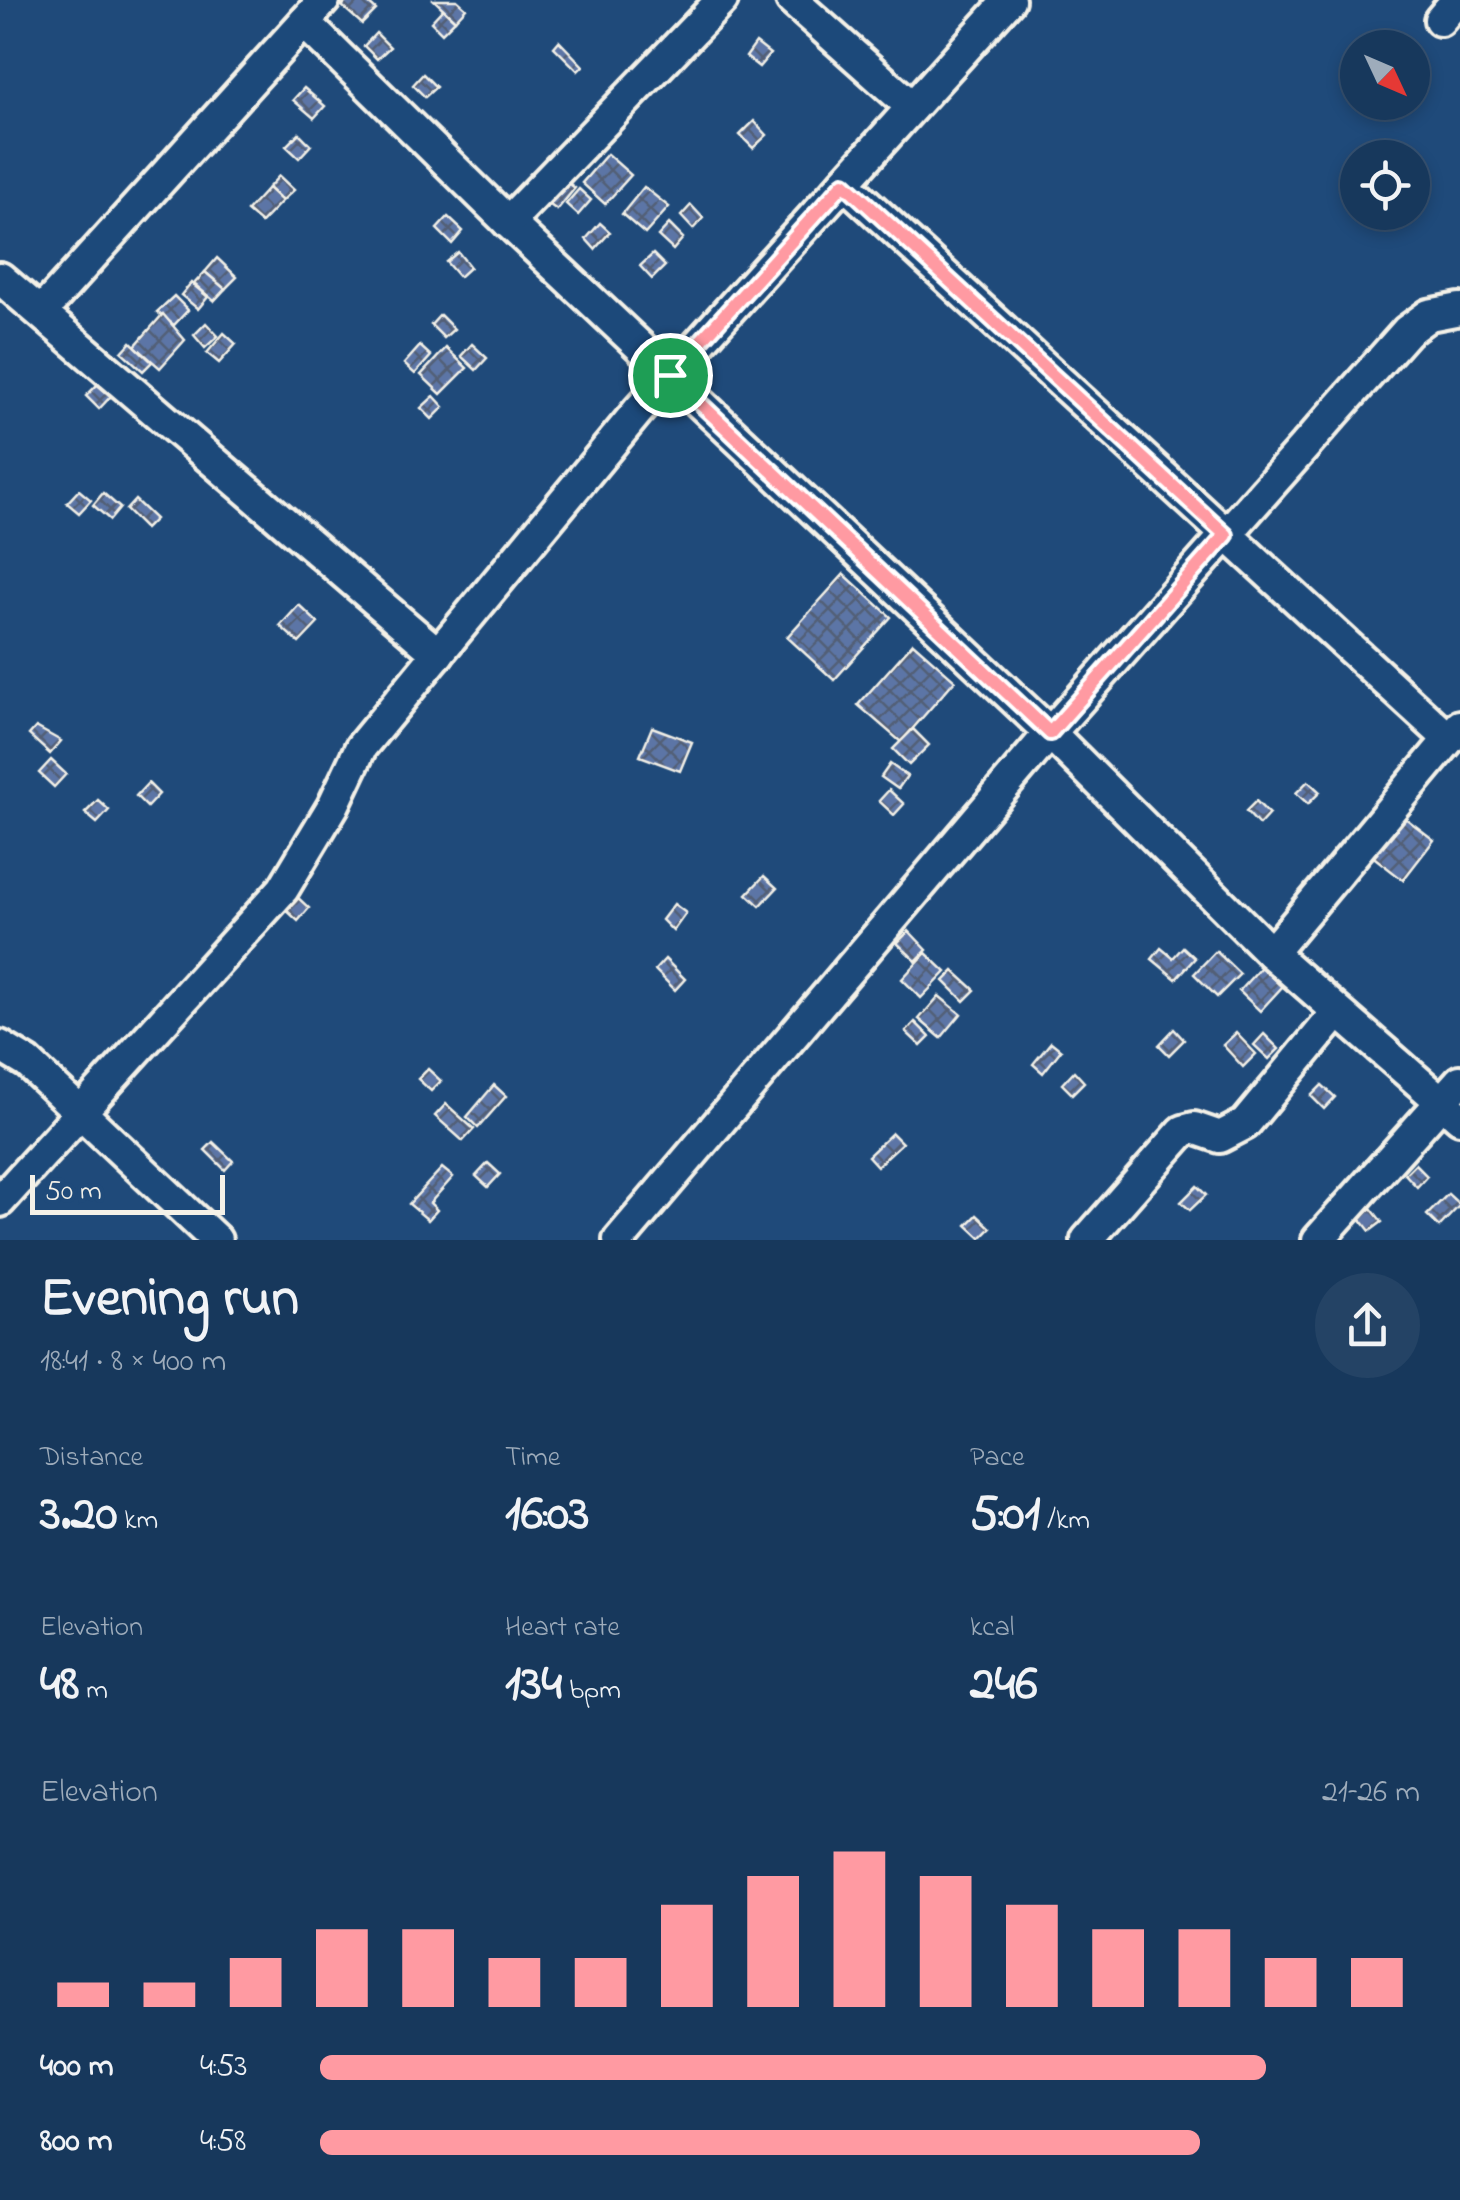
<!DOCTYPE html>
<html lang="en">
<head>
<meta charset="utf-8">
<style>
  :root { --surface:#17385c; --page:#244365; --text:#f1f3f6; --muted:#9eacbb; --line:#365272; --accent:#ff9aa2 }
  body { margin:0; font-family:"Indie Flower",sans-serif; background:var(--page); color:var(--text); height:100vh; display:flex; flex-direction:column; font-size:38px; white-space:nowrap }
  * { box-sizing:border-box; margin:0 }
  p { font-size:32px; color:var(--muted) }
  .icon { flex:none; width:55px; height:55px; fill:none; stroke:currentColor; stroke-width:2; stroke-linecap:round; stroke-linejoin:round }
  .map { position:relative; height:1240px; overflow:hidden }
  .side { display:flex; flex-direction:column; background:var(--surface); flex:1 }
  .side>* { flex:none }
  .needle { width:65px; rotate:134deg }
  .tools { position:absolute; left:1340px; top:30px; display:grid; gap:20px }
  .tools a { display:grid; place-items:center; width:90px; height:90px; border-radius:50%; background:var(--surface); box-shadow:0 5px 15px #0003,0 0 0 2px var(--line); font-size:50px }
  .scale { position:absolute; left:30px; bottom:25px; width:195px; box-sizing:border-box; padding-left:10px; border:5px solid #f4f1e8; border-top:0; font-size:28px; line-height:35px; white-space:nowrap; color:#f4f1e8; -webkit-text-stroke:8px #1f4a7a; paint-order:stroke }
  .pin { position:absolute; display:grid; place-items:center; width:85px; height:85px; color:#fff; margin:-42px; border:5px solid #fff; border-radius:50%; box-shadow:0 2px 10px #0007 }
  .round { display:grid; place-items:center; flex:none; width:105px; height:105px; border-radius:52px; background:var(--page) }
  .headline { display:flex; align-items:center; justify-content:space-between; height:170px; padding:0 40px }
  h1 { font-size:55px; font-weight:700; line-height:75px }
  .stats { display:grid; grid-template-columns:repeat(3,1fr); gap:15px; height:170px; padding:10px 40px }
  .stats div { display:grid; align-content:center }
  .stats b { font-size:50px; font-weight:700 }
  .stats small { font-size:28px; font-weight:400 }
  .stats p { font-size:28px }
  .chart { height:280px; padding:20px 40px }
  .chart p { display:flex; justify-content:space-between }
  .chart svg { width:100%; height:180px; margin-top:10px; stroke:var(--accent); stroke-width:6 }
  ul { padding:0 40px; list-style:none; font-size:32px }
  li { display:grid; grid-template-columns:160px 120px 1fr; align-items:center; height:75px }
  li i { height:25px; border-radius:12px; background:var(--accent) }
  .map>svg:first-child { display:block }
  .building { fill:url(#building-cross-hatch); stroke:#f4f1e8; stroke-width:2.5 }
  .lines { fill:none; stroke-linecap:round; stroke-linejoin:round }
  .minor-casing { stroke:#f4f1e8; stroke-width:38 }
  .minor { stroke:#1f4a7a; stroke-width:30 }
  .route-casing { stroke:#fff; stroke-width:20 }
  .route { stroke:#ff9aa2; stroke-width:12 }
</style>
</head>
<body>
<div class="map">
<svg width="1460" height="1240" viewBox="0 0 1460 1240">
  <defs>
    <pattern id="building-cross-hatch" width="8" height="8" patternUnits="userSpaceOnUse" patternTransform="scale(2.5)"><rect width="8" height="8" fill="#5b75a6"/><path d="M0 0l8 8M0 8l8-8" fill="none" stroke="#525e76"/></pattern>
  </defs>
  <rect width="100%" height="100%" fill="#1f4a7a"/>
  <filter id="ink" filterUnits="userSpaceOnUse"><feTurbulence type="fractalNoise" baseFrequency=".01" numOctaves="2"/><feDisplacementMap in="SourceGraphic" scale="20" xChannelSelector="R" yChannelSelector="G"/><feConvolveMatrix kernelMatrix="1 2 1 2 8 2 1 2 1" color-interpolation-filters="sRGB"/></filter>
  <g filter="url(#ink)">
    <!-- building -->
    <g class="building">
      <polygon points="348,0 365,0 376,10 362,24 342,6"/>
      <polygon points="434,0 457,0 466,8 455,20"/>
      <polygon points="443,9 455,20 442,33 431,22"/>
      <polygon points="376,33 390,47 377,59 364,46"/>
      <polygon points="559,41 583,66 578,71 554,47"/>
      <polygon points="756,43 770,54 759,67 746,57"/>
      <polygon points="423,74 436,87 425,97 413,85"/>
      <polygon points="304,88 325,106 314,118 293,100"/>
      <polygon points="754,121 767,135 753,148 740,135"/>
      <polygon points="299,133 311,145 299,158 286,146"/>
      <polygon points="607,154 631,175 605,204 582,183"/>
      <polygon points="279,176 294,190 282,201 268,188"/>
      <polygon points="561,177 575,188 557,210 543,200"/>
      <polygon points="644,187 669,207 645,234 622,214"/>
      <polygon points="268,188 282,201 261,223 247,211"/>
      <polygon points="579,189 591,200 578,215 566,204"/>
      <polygon points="691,205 703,218 693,229 681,216"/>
      <polygon points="448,217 463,231 452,244 437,229"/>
      <polygon points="600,223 610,232 595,249 586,239"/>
      <polygon points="669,224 683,238 673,250 658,236"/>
      <polygon points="458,252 470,267 459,277 446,262"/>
      <polygon points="653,254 665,266 652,279 640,266"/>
      <polygon points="217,258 237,277 225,289 205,272"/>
      <polygon points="205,272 225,289 214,301 194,284"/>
      <polygon points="191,283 208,297 198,309 181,295"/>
      <polygon points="174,296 188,310 174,325 157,312"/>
      <polygon points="163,314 185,340 160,368 135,346"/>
      <polygon points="440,315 454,329 444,338 431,325"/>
      <polygon points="206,323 218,336 205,348 194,335"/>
      <polygon points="224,333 236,344 219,363 207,353"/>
      <polygon points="131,342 152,362 143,371 122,352"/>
      <polygon points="472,344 487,358 476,370 461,356"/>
      <polygon points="420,346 431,356 415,374 404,364"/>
      <polygon points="446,348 467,368 441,394 421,375"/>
      <polygon points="99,383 112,395 99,409 86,396"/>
      <polygon points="434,396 444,407 432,419 421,408"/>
      <polygon points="79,490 91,500 79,513 67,503"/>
      <polygon points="103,493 120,508 110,520 93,505"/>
      <polygon points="135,500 155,519 145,529 126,510"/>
      <polygon points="844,574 891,617 834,680 787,637"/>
      <polygon points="299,605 318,623 299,643 280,626"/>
      <polygon points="913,643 955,680 901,742 858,705"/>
      <polygon points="36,727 61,741 50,754 29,735"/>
      <polygon points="652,727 692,742 680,771 640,756"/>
      <polygon points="913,729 929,745 909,765 893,749"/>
      <polygon points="51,760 66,774 54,787 39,773"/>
      <polygon points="890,764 907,776 898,789 881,777"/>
      <polygon points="1308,781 1320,792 1308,804 1296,793"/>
      <polygon points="148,783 159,794 147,807 136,796"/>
      <polygon points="889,790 904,804 894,815 879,801"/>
      <polygon points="98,800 109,810 97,823 85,813"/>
      <polygon points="1256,801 1269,814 1259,825 1246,811"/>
      <polygon points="1396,811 1434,840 1403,880 1366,851"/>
      <polygon points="764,876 777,888 760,906 747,894"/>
      <polygon points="295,895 309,908 298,921 283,907"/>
      <polygon points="674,904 686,913 673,931 662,920"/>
      <polygon points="909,931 927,950 916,961 897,943"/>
      <polygon points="1183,947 1195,958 1176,979 1152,959 1161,948 1173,958"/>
      <polygon points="1216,951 1240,974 1217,997 1194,974"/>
      <polygon points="926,953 946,972 921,998 902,979"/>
      <polygon points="665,959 685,979 675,990 655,970"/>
      <polygon points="1261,967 1282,987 1260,1011 1239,991"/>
      <polygon points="954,971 975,990 964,1001 944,981"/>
      <polygon points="939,996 961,1014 941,1038 919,1019"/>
      <polygon points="915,1022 930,1037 921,1046 906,1032"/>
      <polygon points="1174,1029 1184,1040 1169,1055 1159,1045"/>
      <polygon points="1236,1033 1256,1054 1243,1067 1223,1045"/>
      <polygon points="1264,1034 1279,1049 1269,1059 1254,1045"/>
      <polygon points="1051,1042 1061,1050 1043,1073 1033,1064"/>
      <polygon points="428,1069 441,1081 431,1091 418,1079"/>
      <polygon points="1074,1071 1084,1082 1072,1094 1062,1084"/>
      <polygon points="494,1085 506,1096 478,1128 467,1117"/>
      <polygon points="1322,1085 1335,1097 1324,1109 1311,1096"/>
      <polygon points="446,1104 474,1129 463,1141 435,1116"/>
      <polygon points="892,1133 902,1143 877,1166 868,1156"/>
      <polygon points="213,1142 233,1161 225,1170 205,1150"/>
      <polygon points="488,1163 500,1174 488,1187 476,1176"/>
      <polygon points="1415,1164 1427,1176 1417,1187 1405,1174"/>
      <polygon points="442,1168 453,1177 430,1203 437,1210 428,1220 409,1204"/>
      <polygon points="1197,1186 1206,1195 1190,1210 1181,1202"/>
      <polygon points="1448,1194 1460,1205 1439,1227 1427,1215"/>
      <polygon points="1371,1208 1382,1222 1370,1231 1359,1217"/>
      <polygon points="977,1215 991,1228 981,1238 967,1225"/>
    </g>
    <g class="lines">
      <!-- minor casing -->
      <g class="minor-casing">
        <g id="minor">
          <polyline points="792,0 912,107"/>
          <polyline points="1440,20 1457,0"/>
          <polyline points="304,22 508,222 1050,733 1271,953 1460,1118"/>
          <polyline points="844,183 1449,739"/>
          <polyline points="508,222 722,0"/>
          <polyline points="0,278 438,654"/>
          <polyline points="42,311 324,0"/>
          <polyline points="1271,953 1460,726"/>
          <polyline points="0,1046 28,1063 216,1240"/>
          <polyline points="0,1201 283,889 333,806 361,747 638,411 1009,0"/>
          <polyline points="619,1240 1050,733 1407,331 1429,315 1460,309"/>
          <polyline points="1087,1240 1183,1131 1194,1128 1220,1137 1245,1124 1337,1013"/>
          <polyline points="1318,1240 1460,1081"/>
        </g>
      </g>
      <!-- minor -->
      <use href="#minor" class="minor"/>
    </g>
  </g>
  <g class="lines" filter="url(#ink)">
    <!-- route casing -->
    <g class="route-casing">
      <polygon id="route" points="844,183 1226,535 1050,733 670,375"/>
    </g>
    <!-- route -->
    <use href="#route" class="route"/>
  </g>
</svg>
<div class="tools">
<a><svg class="needle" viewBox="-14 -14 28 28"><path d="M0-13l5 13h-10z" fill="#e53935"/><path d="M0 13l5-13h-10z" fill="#9eacbb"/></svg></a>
<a><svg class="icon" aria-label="locate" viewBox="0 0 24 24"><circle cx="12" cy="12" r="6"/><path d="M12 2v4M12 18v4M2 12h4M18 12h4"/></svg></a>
</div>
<div class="scale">50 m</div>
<div class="pin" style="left:670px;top:375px;background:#1e9e55"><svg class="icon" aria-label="arrive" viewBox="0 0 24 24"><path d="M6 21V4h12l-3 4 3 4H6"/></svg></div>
</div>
<section class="side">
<div class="headline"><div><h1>Evening run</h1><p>18:41 · 8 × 400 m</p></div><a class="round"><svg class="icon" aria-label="share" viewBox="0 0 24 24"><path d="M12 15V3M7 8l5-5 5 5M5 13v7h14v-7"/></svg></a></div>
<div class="stats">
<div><p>Distance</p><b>3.20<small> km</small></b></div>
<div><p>Time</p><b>16:03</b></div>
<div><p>Pace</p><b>5:01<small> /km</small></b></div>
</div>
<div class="stats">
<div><p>Elevation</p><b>48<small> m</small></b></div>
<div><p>Heart rate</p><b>134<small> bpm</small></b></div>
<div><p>kcal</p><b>246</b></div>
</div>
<div class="chart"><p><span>Elevation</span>21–26 m</p>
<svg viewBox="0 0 160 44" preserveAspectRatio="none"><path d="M5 44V38M15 44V38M25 44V32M35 44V25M45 44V25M55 44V32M65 44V32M75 44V19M85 44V12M95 44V6M105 44V12M115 44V19M125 44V25M135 44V25M145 44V32M155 44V32"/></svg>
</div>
<ul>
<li><b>400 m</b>4:53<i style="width:86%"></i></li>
<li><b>800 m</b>4:58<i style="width:80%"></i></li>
</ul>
</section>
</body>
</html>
